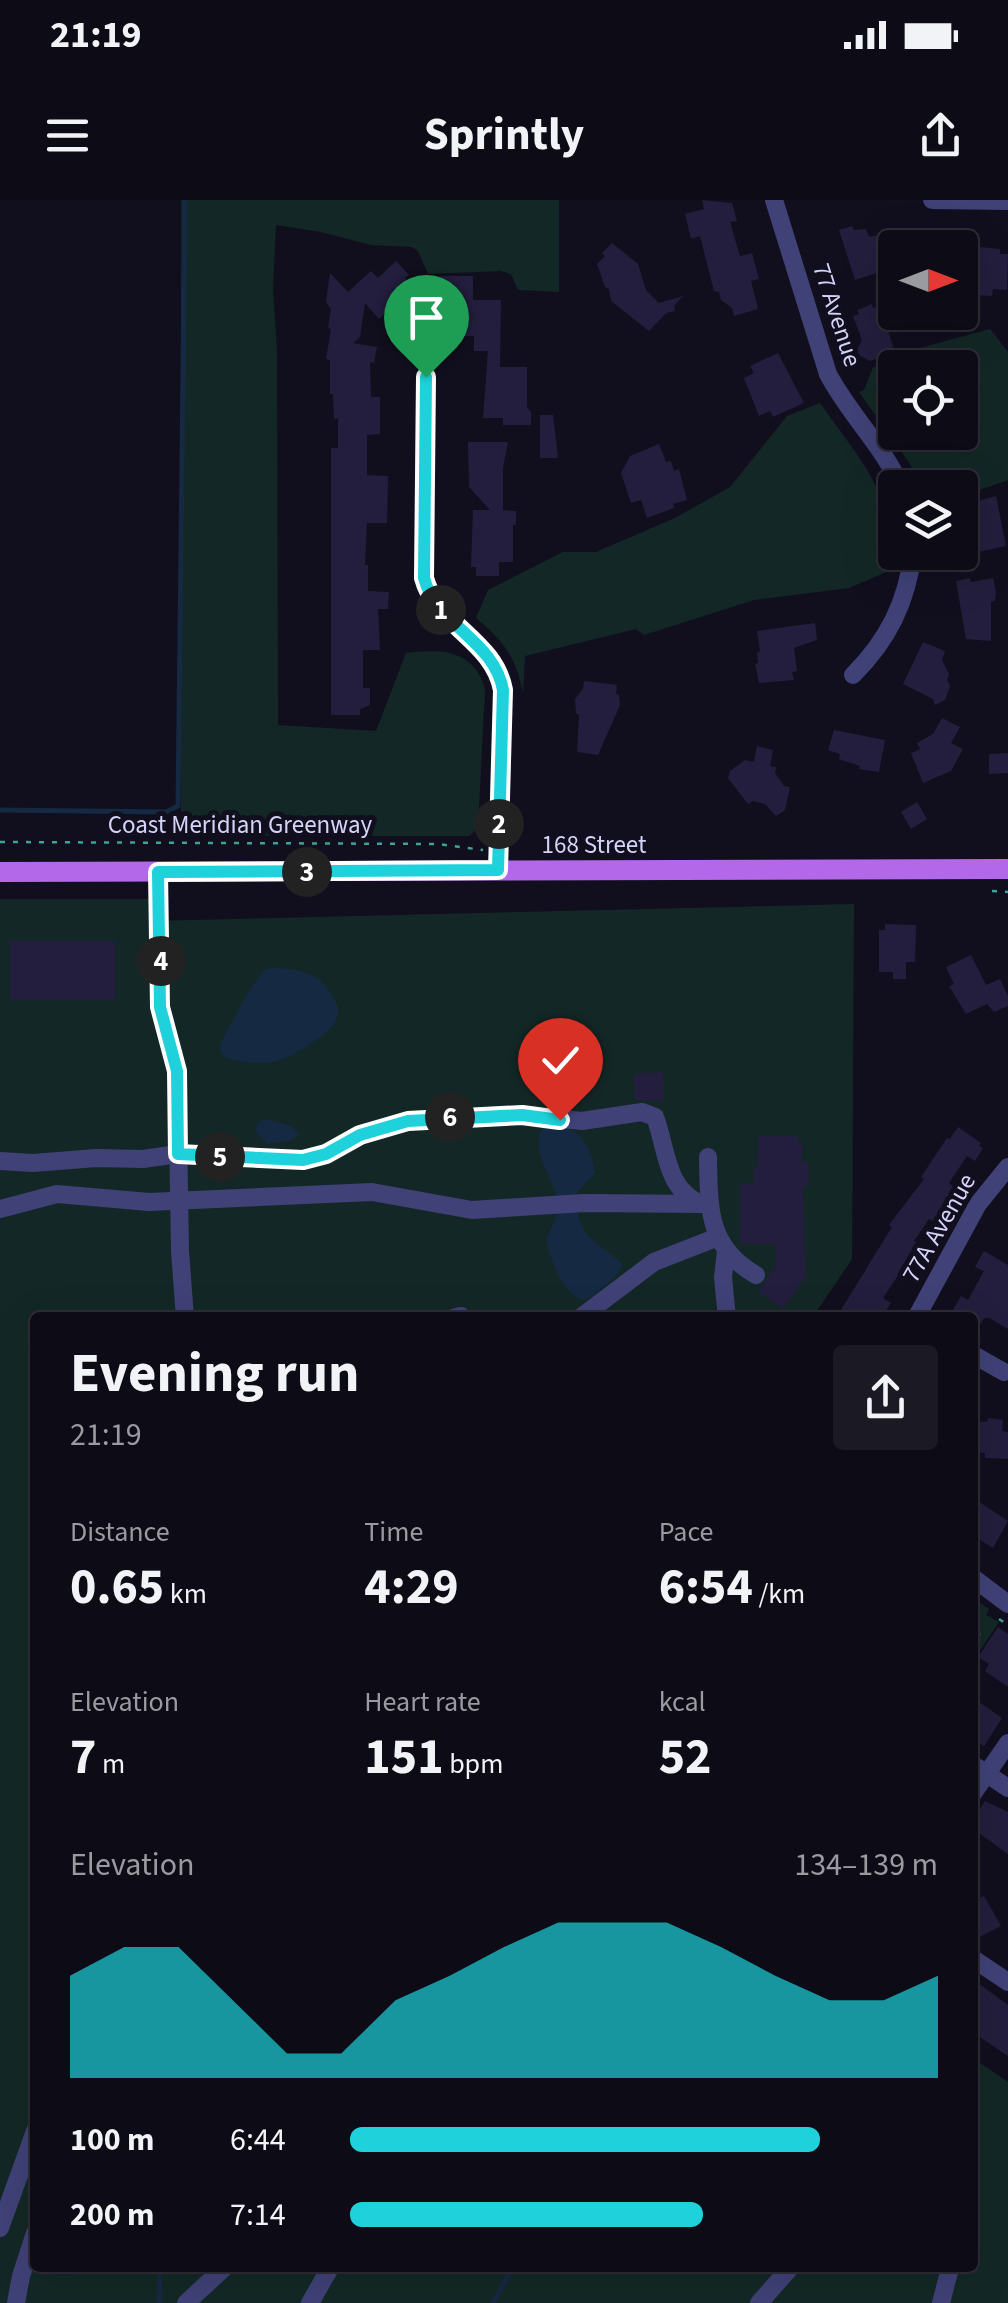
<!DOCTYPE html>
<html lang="en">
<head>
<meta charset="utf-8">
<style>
  :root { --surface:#0d0b16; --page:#1b1923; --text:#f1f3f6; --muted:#9a9ba1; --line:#2d2b35; --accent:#1ed1da }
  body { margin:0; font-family:"Source Sans 3",sans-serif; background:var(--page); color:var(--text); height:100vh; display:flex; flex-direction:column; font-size:38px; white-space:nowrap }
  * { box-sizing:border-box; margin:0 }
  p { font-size:32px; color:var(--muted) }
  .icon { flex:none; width:55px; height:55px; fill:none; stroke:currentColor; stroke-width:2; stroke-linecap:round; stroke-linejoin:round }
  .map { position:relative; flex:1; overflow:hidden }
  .details { position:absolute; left:30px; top:1112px; width:948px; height:960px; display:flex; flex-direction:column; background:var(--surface); border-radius:10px; box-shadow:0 10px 40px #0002,0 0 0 2px var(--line) }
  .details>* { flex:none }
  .needle { width:65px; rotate:90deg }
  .controls { position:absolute; left:878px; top:30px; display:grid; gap:20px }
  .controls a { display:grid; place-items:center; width:100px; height:100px; border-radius:10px; background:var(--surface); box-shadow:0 10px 40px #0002,0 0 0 2px var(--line); font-size:50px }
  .pin { position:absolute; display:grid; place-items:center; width:85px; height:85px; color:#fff; margin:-102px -42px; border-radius:50% 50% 50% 0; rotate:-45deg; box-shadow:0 0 10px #0007 }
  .pin .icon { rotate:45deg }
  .km { position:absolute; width:50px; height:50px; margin:-25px; border-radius:50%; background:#222; color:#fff; font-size:28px; line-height:50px; text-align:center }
  .round { display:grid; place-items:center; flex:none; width:105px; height:105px; border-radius:10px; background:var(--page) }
  .headline { display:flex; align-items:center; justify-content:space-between; height:170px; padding:0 40px }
  h1 { font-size:55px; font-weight:700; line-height:75px }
  .stats { display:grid; grid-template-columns:repeat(3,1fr); gap:15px; height:170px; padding:10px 40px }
  .stats div { display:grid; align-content:center }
  .stats b { font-size:50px; font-weight:700 }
  .stats small { font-size:28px; font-weight:400 }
  .stats p { font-size:28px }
  .chart { height:280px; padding:20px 40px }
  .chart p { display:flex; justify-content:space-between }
  .chart svg { width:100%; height:180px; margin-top:10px; fill:var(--accent); opacity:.7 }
  ul { padding:0 40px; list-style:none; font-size:32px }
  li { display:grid; grid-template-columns:160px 120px 1fr; align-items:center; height:75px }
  li i { height:25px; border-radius:12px; background:var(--accent) }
  .status { display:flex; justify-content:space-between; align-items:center; height:70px; padding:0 50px; background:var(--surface); direction:ltr }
  .status svg { height:28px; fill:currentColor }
  header { display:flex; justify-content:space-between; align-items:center; height:130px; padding:0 40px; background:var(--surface); font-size:45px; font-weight:700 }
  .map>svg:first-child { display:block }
  .green { fill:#132826; fill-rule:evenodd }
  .water { fill:#152942 }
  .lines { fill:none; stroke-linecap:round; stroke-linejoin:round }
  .stream { stroke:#152942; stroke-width:5 }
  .building { fill:#231e3d }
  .path { stroke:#3ea297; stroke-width:2.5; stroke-dasharray:5 8; stroke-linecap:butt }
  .minor { stroke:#404177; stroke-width:18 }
  .major { stroke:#b368ea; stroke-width:20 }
  .route-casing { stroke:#fff; stroke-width:20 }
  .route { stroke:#1ed1da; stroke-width:12 }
  .labels { text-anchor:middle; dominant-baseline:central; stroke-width:10; stroke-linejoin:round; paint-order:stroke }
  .street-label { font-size:25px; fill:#d5d3f9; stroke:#110f1e }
</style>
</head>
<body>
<div class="status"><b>21:19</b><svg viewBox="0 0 49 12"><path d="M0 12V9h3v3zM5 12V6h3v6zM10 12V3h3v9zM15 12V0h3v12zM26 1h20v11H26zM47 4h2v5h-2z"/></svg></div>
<header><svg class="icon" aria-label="menu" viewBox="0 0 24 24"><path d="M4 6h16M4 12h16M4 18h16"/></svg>Sprintly<svg class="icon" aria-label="share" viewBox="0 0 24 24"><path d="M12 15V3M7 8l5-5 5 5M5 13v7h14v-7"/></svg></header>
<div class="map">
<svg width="1008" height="2103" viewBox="0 0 1008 2103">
  <rect width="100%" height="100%" fill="#110f1e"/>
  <!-- green -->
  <g class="green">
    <path d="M181,0H559V92L518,90L511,74L501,71L428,74L418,51L412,47L371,45L321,32L276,25L273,88L277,152L278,525L376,531L406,453C440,449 474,449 485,489L478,628L469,636H181Z"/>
    <path d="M990,129L1008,152V280L960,297V288L922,287L910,264L859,192L864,190L873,167L913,162L920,148ZM895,168H960V232H895Z"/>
    <path d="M820,203C859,259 899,298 891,370L849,388L754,400L644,435L636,429L525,456L523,494C517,459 503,440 476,418L488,390L563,352H596L675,318L730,287L787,216Z"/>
    <polygon points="0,699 153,699 150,721 854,704 852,1059 813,1117 35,1118 35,2068 972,2068 973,1858 1008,1882 1008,2103 0,2103"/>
    <polygon points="973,1398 989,1409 986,1415 999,1422 973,1461"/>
  </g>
  <!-- water -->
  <g class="water">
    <path d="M278,768C311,771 324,776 338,807C338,825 330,829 317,839C285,863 267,868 226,858L221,852L220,844L250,789L266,769Z"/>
    <polygon points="264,919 291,926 299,934 292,940 267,944 256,931 258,923"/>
    <path d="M547,923C580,928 589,941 595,973L576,994C576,1037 595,1040 623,1064C618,1076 597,1095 584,1100C561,1094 553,1063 546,1042C549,1029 558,1020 558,1005C557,977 523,950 547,923Z"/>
  </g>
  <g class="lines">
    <!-- stream -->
    <g class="stream">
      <polyline points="0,610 166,612 178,606 185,0"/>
      <polyline points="159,2103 160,2068"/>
      <polyline points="493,2103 512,2068"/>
    </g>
  </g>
  <!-- building -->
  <g class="building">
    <polygon points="702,0 732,3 737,21 730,22 740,56 752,53 759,79 751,81 758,109 734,116 732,108 721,100 719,92 714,91 700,36 691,39 685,14 704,9"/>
    <polygon points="852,26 854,30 866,29 869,37 889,33 894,48 889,48 894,63 890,65 891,68 855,80 839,30"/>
    <polygon points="612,43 638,64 646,90 659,103 683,96 674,106 675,111 666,113 649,131 611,101 609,89 605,87 597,64 605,56 602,53"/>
    <polygon points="980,47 1000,49 1000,54 1008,54 1007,90 993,89 992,96 972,95 972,88 965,81 967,49 979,50"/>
    <polygon points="396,61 409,75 405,78 414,87 379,119 365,103 360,137 353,143 377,147 374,163 370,162 371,197 380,197 380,234 367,235 367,275 388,276 387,323 367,323 365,365 368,365 368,391 389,392 388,409 378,409 380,450 363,450 363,488 370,488 370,505 360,509 360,515 331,515 331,248 338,248 338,218 334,219 333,194 330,194 330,160 326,159 331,129 328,128 331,109 326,102 330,73 348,92 371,71 378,78"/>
    <polygon points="439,76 473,76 473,100 501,100 500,167 527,167 527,207 531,212 531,225 503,225 503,218 483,218 488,151 474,151 474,136 447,136 447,129 414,127 413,91 439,92"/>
    <polygon points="872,104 873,108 884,105 886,125 894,149 891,150 892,154 870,161 855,153 862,140 853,116 859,114 857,110"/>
    <polygon points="778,153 804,203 773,217 770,211 759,216 744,178 754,173 750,166"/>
    <polygon points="540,215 553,215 558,258 540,258"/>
    <polygon points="468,242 508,242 503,268 503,310 516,311 516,325 513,325 513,362 499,362 499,376 476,376 476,367 471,367 473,310 490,310 469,287"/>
    <polygon points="659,244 666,262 671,261 674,271 679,269 687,300 673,304 674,308 647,318 641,300 631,303 621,273 630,256"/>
    <polygon points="996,296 1006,346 969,354 963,334 960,334 960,306"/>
    <polygon points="970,378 971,382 993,378 996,392 995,401 991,402 991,441 966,439 956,381"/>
    <polygon points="815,423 817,440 794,448 797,471 792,472 794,480 759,483 755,464 758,463 757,452 760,452 757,431"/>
    <polygon points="923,442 945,451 942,460 949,474 947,480 950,486 945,500 935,505 933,499 903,484"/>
    <polygon points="584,481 617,485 616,494 619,495 620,505 598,555 577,552 579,515 576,513 575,499 583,489"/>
    <polygon points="942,518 960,527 951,543 963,549 951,571 923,583 911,553 920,549 917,543 933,534"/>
    <polygon points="834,530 885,540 879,572 859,569 860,566 839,559 840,554 828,550"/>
    <polygon points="757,546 773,550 770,566 776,567 775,573 784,586 790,587 785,610 776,616 765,604 753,601 748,604 728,578 730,571 745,560 754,562"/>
    <polygon points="1008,553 1008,573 989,574 989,554"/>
    <polygon points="917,602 927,619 911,629 901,612"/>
    <polygon points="885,724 916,725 915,762 906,762 906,779 893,779 893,772 879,772 879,730 885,730"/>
    <rect x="10" y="741" width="105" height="59"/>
    <polygon points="971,755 986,785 1000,779 1008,796 1008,806 994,812 987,804 966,814 949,786 954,784 946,767"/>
    <polygon points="663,872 664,901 635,900 634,874"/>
    <polygon points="958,927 981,943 979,946 983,948 975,961 967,956 949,983 956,989 945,1007 935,1022 929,1019 914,1041 922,1046 904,1077 899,1074 883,1098 891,1103 881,1118 836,1118 892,1027 889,1025 924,979 921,977 947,938 950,939"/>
    <polygon points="758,936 798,936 798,942 802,942 802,962 808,962 809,986 803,986 806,1076 783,1109 758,1092 776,1065 775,1044 740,1044 740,983 753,984 754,967 758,967"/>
    <polygon points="984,1051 1008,1065 1008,1129 989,1118 984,1118 972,1138 972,1118 965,1118 953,1110 961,1096 968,1100 984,1071 975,1067"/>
    <polygon points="988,1218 1003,1220 1002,1231 1008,1232 1008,1259 985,1258 985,1253 972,1252 974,1221 987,1222"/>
    <polygon points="972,1297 1008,1321 993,1348 972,1335"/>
    <polygon points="998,1427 1008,1434 1008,1487 985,1471 989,1464 978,1457"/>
    <polygon points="972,1497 1002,1518 984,1546 972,1540"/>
    <polygon points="985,1601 1008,1612 1008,1654 972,1628 972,1622"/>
    <polygon points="984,1696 1001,1726 972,1741 972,1701"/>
    <polygon points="978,1783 1008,1805 1008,1856 972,1832 972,1791"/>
  </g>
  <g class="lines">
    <!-- path -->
    <g class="path">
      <polyline points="0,642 438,644 483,650"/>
      <polyline points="992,691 1008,692"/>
      <path d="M972,1419C981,1430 982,1441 972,1452"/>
      <polyline points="999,1419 1008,1425"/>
    </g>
    <!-- minor -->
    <g class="minor">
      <path d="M774,0L828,174C849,214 883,246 902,288"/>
      <polyline points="932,0 1008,1"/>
      <path d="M425,177L424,378C437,426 494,440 503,490L498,670"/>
      <path d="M853,475C888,440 907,402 913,352"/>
      <polyline points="158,672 160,807 177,871 180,1051 185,1118"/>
      <path d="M708,957C709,1008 707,1047 756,1075"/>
      <path d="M0,961L33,963L96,958L143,959L178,954L303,960L326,954L361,935L407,921L522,915L582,921L642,912L655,917C667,948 665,989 701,1004"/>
      <polyline points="0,1009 57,994 149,1002 372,992 472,1010 584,1003 704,1004"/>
      <polyline points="726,1051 723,1077 727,1118"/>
      <polyline points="453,1118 461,1116"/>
      <polyline points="580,1118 654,1062 718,1037"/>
      <polyline points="916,1118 978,1004 1008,967"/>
      <polyline points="972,1154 1004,1172"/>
      <polyline points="972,1377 1008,1404"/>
      <polyline points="972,1564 1008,1588"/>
      <polyline points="972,1595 1008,1543"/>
      <polyline points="972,1758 1008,1782"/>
      <polyline points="0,2028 35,1931"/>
      <polyline points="16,2103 21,2076 35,2033"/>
      <polyline points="186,2103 224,2068"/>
      <polyline points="310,2103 330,2068"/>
      <polyline points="759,2103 790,2068"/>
      <polyline points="941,2103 950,2068"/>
    </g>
    <!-- major -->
    <polyline class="major" points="0,672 1008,669"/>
  </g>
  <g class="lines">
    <!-- route casing -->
    <g class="route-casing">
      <path id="route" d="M426,177L424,378C437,426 494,440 503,490L498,670L158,672L160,807L177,871L178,954L303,960L326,954L360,935L408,921L522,915L560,920"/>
    </g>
    <!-- route -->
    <use href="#route" class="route"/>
  </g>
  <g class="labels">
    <!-- street labels -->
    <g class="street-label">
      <text transform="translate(837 115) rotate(72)">77 Avenue</text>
      <text x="240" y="625">Coast Meridian Greenway</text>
      <text x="594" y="645">168 Street</text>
      <text transform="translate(939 1028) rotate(-60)">77A Avenue</text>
    </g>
  </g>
</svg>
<div class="controls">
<a><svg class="needle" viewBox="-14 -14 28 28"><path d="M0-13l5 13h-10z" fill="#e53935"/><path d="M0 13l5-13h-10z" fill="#9a9ba1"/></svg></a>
<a><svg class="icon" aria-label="locate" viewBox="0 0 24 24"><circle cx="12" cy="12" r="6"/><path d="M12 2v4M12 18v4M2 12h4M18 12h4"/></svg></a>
<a><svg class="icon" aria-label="layers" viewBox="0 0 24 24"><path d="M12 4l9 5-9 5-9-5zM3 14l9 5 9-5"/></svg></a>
</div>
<div class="pin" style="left:426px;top:177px;background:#1e9e55"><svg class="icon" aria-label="arrive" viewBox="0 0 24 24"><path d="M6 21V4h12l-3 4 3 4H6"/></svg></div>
<div class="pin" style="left:560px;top:920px;background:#d93025"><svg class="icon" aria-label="check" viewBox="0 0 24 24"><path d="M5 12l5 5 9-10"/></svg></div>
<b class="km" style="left:441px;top:410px">1</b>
<b class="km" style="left:499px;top:624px">2</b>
<b class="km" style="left:307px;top:672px">3</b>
<b class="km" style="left:161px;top:761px">4</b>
<b class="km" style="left:220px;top:957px">5</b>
<b class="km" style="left:450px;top:917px">6</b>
<section class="details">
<div class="headline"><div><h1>Evening run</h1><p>21:19</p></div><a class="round"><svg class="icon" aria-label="share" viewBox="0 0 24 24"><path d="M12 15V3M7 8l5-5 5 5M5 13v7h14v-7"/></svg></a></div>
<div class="stats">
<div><p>Distance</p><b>0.65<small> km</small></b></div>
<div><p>Time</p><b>4:29</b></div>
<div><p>Pace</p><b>6:54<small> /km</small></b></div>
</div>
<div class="stats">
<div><p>Elevation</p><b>7<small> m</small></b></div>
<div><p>Heart rate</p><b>151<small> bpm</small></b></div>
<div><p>kcal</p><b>52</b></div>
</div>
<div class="chart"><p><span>Elevation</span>134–139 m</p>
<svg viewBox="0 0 160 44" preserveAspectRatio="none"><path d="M0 44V19L10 12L20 12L30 25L40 38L50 38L60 25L70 19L80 12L90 6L100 6L110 6L120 12L130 19L140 25L150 25L160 19V44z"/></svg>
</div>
<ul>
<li><b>100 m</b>6:44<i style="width:80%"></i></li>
<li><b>200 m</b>7:14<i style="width:60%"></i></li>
</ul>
</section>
</div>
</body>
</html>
